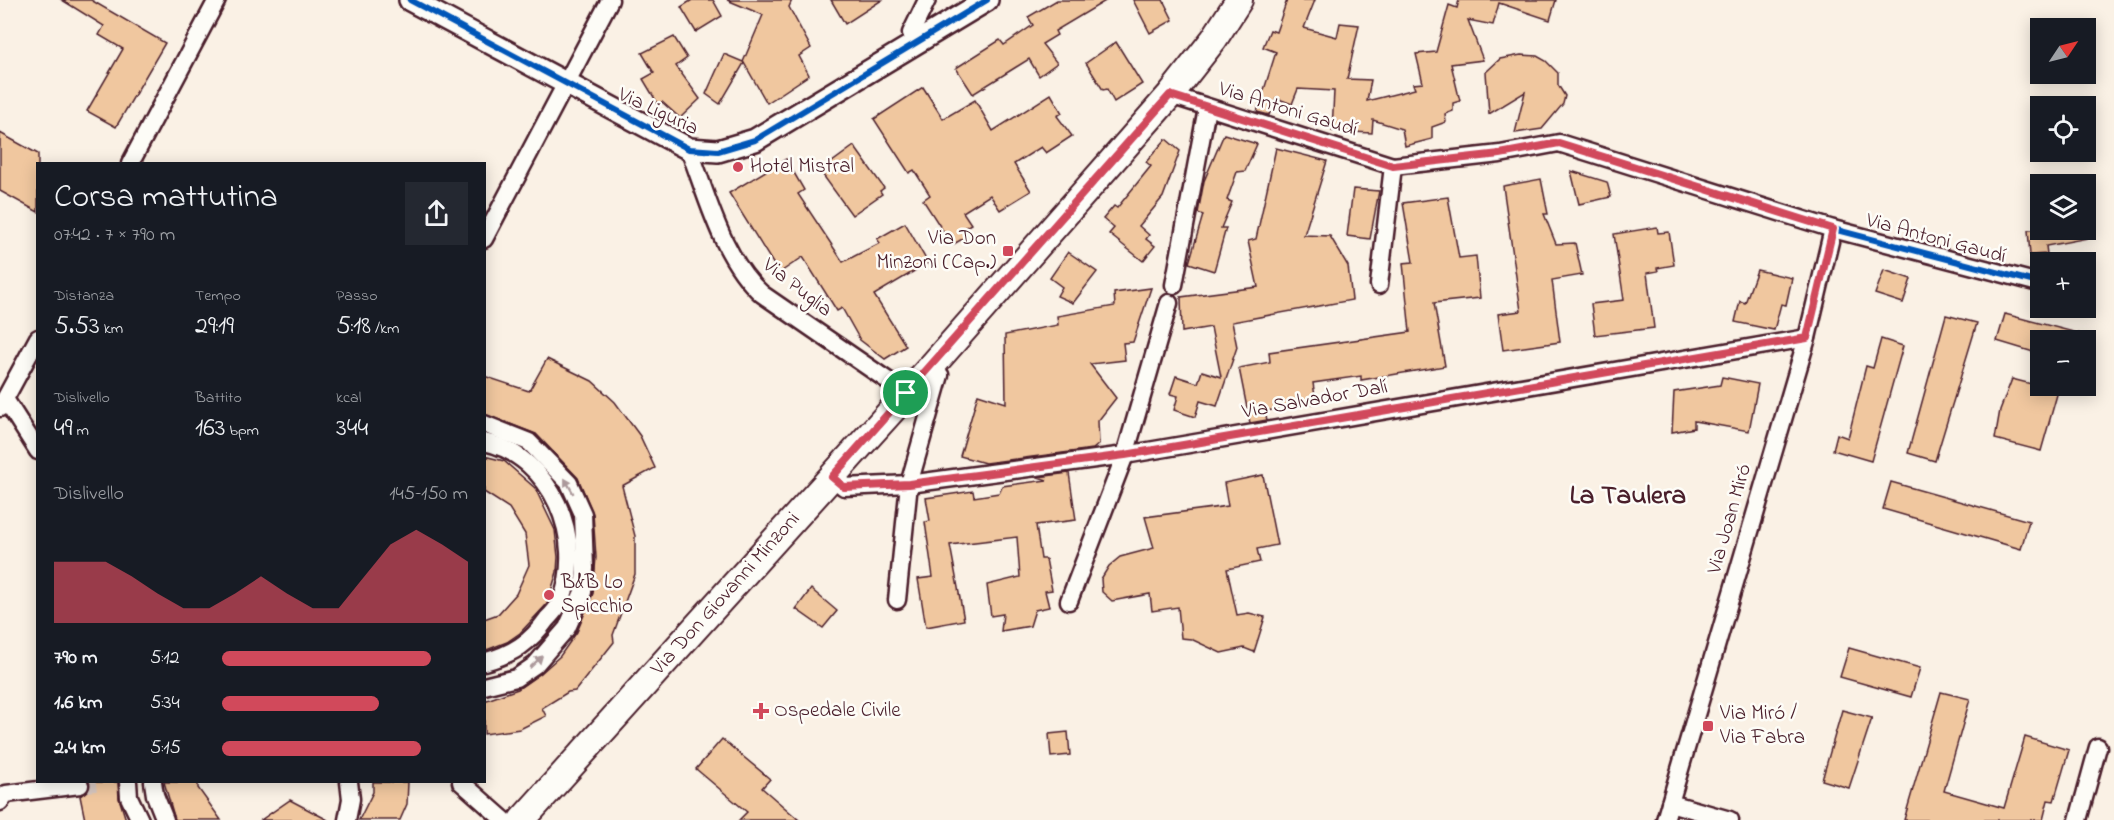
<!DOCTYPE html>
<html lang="it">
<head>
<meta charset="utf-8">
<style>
  :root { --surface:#171b24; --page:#242831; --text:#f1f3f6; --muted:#9ea1a6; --accent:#d1495b }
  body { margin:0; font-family:"Indie Flower",sans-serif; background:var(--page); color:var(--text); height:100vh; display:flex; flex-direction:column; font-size:22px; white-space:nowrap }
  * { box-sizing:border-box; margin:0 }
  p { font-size:20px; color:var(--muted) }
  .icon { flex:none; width:33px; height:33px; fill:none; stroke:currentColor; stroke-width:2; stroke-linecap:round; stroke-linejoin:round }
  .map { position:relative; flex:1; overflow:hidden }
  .panel { position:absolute; left:36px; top:162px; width:450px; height:621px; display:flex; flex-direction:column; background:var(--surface); border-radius:0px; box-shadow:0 3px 15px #0003 }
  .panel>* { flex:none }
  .needle { width:39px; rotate:55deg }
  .fabs { position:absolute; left:2030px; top:18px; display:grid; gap:12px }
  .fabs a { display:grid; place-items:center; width:66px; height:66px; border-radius:0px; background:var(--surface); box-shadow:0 3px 15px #0003; font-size:30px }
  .pin { position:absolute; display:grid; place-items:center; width:51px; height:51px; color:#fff; margin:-26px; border:3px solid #fff; border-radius:50%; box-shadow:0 2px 6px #0007 }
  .round { display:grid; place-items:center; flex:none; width:63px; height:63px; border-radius:0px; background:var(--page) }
  .head { display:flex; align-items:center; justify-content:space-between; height:102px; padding:0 18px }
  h1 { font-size:33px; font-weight:600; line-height:45px }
  .figures { display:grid; grid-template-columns:repeat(3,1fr); gap:9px; height:102px; padding:6px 18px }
  .figures div { display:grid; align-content:center }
  .figures b { font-size:26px; font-weight:600 }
  .figures small { font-size:16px; font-weight:400 }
  .figures p { font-size:16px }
  .chart { height:168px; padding:12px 18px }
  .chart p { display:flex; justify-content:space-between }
  .chart svg { width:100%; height:108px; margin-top:6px; fill:var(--accent); opacity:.7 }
  ul { padding:0 18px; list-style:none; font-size:20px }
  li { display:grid; grid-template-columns:96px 72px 1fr; align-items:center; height:45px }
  li i { height:15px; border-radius:8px; background:var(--accent) }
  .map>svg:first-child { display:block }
  .building { fill:#f0c79f; stroke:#4a1f2b; stroke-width:1.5 }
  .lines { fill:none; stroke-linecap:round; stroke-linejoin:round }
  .minor-tunnel { stroke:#d7c7c0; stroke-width:16; stroke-dasharray:16 8; stroke-linecap:butt }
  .minor-casing { stroke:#4a1f2b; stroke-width:21 }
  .tertiary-casing { stroke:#4a1f2b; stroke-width:26 }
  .primary-casing { stroke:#4a1f2b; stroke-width:30 }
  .minor { stroke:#fdfcf7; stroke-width:16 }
  .tertiary { stroke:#fdfcf7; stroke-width:21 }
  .primary { stroke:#fdfcf7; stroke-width:26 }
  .cycleway-casing { stroke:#fdfcf7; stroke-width:10 }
  .cycleway { stroke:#0057b8; stroke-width:6 }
  .oneway { fill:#ac999b }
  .route-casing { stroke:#fff; stroke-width:12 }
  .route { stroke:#d1495b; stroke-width:8 }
  .poi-dot { fill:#d1495b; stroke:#fdfcf7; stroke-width:2 }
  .labels { text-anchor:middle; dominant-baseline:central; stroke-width:5; stroke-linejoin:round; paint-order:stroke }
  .street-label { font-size:21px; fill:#4a1f2b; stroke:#fdfcf7 }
  .poi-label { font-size:21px; fill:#4a1f2b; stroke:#fdfcf7; text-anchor:start }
  .district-label { font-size:27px; font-weight:bold; fill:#4a1f2b; stroke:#fdfcf7 }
</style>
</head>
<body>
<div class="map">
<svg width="2114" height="820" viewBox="0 0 2114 820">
  <rect width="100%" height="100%" fill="#faf1e5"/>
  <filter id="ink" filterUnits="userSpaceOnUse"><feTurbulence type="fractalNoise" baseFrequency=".0167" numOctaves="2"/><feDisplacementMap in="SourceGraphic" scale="12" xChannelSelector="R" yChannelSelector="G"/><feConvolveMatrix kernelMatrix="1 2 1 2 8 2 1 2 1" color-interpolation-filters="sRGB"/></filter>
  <g filter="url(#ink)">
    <!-- building -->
    <g class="building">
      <polygon points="62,0 91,0 165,43 116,127 87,111 123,49 99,35 104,26"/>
      <polygon points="692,0 713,0 722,16 696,32 681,7"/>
      <polygon points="727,0 792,0 789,7 811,48 799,56 809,75 767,103 744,63 720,104 706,94 724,54 743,62 763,15"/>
      <polygon points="831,0 882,0 845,24"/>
      <polygon points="1057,0 1107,0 1055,31 1057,35 1042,44 1057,63 1039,76 1029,59 973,94 956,68 1000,40 1004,45 1033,25 1028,17"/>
      <polygon points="1133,0 1163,0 1173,20 1150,33"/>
      <polygon points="1287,0 1315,0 1304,28 1337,37 1340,23 1359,25 1347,79 1371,80 1367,101 1415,89 1413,84 1423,83 1416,54 1436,52 1449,5 1457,8 1459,0 1556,0 1550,20 1499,3 1493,25 1468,20 1483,60 1451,64 1460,101 1453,103 1453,111 1445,114 1446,122 1432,127 1432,139 1405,146 1402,129 1373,120 1372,133 1332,131 1334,91 1298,89 1292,104 1276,98 1269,115 1257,112 1276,52 1263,47 1270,30 1276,32"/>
      <polygon points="674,37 687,58 676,66 700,99 680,118 662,102 658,104 643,79 654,73 642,53"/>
      <polygon points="1116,42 1142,84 1114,102 1107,89 1103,90 1086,63"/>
      <polygon points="1521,55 1537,56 1546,61 1558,73 1558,85 1565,96 1563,104 1542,129 1515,133 1525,92 1489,114 1486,72 1500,59"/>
      <polygon points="923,87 943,119 975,100 993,131 1051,94 1062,113 1057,116 1072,136 1046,153 1041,147 1014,164 1031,191 1000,210 990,195 963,212 971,224 961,230 966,237 952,245 923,200 930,195 914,170 909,173 874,119"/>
      <polygon points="0,133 38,154 38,212 0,191"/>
      <polygon points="1224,134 1257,144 1245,171 1237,172 1227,200 1232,202 1221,228 1226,228 1214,271 1189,263 1203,215 1198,213 1204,181"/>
      <polygon points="1166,139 1180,151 1163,197 1139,226 1149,235 1146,239 1155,246 1143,261 1109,234 1114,228 1103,219 1114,206 1117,208 1151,166 1146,162"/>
      <polygon points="854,146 884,188 880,191 882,194 852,215 820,171"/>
      <polygon points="1276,148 1327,161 1304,235 1330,236 1348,266 1352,300 1232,322 1237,347 1217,406 1200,401 1195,417 1174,410 1178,396 1170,394 1176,376 1198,383 1202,371 1221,377 1211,327 1182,332 1181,297 1258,287 1248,241 1256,239"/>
      <polygon points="786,159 804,190 798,194 843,262 880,243 877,239 905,223 928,263 874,295 906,346 885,359 860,340 842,308 837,311 803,257 779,273 729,193"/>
      <polygon points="1571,171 1607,182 1611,197 1579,204"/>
      <polygon points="1541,179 1548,214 1544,214 1556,244 1575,243 1582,275 1552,280 1560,342 1503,350 1498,314 1521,311 1503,186"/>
      <polygon points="1353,189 1379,191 1370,239 1347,236"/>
      <polygon points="1448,197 1459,258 1476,256 1480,298 1434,303 1445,366 1361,380 1361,376 1313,383 1316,403 1265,411 1267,420 1250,423 1239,368 1270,362 1269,352 1410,332 1403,263 1413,262 1403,203"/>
      <polygon points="1657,227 1658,233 1669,232 1674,265 1657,268 1658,271 1647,273 1654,328 1595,335 1591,304 1624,300 1614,234"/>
      <polygon points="2028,230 2092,230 2093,237 2046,246 2047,254 2030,255"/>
      <polygon points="1068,252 1097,272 1073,303 1057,296 1062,287 1050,278"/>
      <polygon points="1757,270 1792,278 1786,305 1781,304 1774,330 1735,322 1740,301 1745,303"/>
      <polygon points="1884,270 1911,279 1903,303 1875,294"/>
      <polygon points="1151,288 1133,342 1123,343 1125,360 1090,364 1116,398 1098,421 1099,444 1093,449 985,463 960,456 978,394 1006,403 1005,335 1058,325 1057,316 1115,306 1114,293"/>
      <polygon points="2005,314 2085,335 2084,340 2040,340 2040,354 1997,341"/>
      <polygon points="1946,315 1977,323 1935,461 1908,453"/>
      <polygon points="1881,339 1903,346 1871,461 1833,450 1837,434 1848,438 1866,366 1873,368"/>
      <polygon points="547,359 592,381 615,402 640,436 655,468 622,486 635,536 635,574 613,635 614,642 575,691 568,692 542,708 546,716 520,729 484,734 484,701 518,689 541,673 560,656 577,632 593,593 596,557 593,514 578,478 536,434 484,414 484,376 529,391"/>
      <polygon points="1722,377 1758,384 1749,431 1694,421 1694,428 1672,432 1674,392 1720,385"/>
      <polygon points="2012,379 2058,391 2041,451 1995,439 2000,410"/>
      <polygon points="484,456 504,461 535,488 555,530 558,557 557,572 547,604 520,633 507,642 484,651 484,619 498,614 516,594 529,565 525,534 509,508 484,492"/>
      <polygon points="1069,473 1076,520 1036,525 1041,559 1046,559 1052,590 1045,591 1049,607 1035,610 1030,626 1001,631 1003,614 991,616 987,585 1020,577 1017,537 950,545 964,620 926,627 918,579 933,577 925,522 930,521 926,498 973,491 974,497 999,493 1002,486 1047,480 1038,477"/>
      <polygon points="1263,475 1277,545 1257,549 1260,562 1227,569 1237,615 1249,613 1265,617 1254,652 1244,648 1221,653 1191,639 1181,638 1178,607 1152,611 1150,594 1112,601 1102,592 1101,579 1109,566 1120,557 1154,548 1145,517 1228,506 1224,483"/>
      <polygon points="1891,482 2029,521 2021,549 1883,509"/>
      <polygon points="811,589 837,611 823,628 796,609"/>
      <polygon points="1849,648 1920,668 1911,697 1840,677"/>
      <polygon points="1941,692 1970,699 1944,791 2004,808 2025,737 2069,750 2054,801 2048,800 2043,820 1904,820"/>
      <polygon points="1842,710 1872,718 1849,788 1822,780"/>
      <polygon points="1068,732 1070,755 1051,757 1049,734"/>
      <polygon points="722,739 770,779 762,788 799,820 739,820 747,812 696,769"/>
      <polygon points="90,782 118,782 119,798 126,820 85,820 80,796 89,790"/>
      <polygon points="164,782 198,782 198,788 221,820 175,820"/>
      <polygon points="373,782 408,782 407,804 400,820 359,820 373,792"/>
      <polygon points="290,800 328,820 261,820"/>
    </g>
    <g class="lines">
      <!-- minor-tunnel -->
      <polyline class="minor-tunnel" points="80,785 102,782"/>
      <!-- minor casing -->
      <g class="minor-casing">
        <g id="minor">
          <polyline points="916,43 911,33 927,0"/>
          <polyline points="1170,95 1393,166 1500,154 1559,143 1833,229 2035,282"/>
          <path d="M689,149C708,198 722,258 762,294L906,393"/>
          <polyline points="130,164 217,0"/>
          <polyline points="484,239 610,0"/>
          <polyline points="1174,285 1207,108"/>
          <polyline points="1379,285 1393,166"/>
          <polyline points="5,399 38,451"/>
          <polyline points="0,408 38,338"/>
          <polyline points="484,424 529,442 569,483 583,514 585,568 583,592 567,628 535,665 516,678 484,686"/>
          <path d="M484,442C552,456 586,540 561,601C558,607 552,614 547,619C530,643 513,654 484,662"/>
          <polyline points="832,477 844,487 909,484 1125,455 1807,338"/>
          <polyline points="897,600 909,484 940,375 931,367"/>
          <polyline points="1069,601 1125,455 1169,303"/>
          <polyline points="128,782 129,797 140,820"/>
          <polyline points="153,782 155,795 165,820"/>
          <polyline points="461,782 504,820"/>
          <polyline points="0,802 6,794 80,785"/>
          <polyline points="1670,803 1730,820"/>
          <polyline points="347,820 351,799 349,782"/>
          <polyline points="1665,820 1807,338 1833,229"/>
          <polyline points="2078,820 2098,747"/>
        </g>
      </g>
      <!-- tertiary casing -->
      <g class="tertiary-casing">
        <polyline id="tertiary" points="410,0 689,149 718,151 755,140 987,0"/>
      </g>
      <!-- primary casing -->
      <g class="primary-casing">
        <polyline id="primary" points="522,820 931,367 1170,95 1214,39 1239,0"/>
      </g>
      <!-- minor -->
      <use href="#minor" class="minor"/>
      <!-- tertiary -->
      <use href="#tertiary" class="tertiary"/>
      <!-- primary -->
      <use href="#primary" class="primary"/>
      <!-- cycleway casing -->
      <g class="cycleway-casing">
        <g id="cycleway">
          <polyline points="410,0 689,149 718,151 755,140 987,0"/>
          <polyline points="1170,95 1393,166 1500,154 1559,143 1833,229 2035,282"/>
          <polyline points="832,477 844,487 909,484 1125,455 1807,338"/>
        </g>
      </g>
      <!-- cycleway -->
      <use href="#cycleway" class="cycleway"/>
    </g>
    <!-- one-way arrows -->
    <defs><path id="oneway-solid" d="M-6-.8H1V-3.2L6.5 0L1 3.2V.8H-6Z" transform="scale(1.5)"/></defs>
    <g class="oneway">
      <use href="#oneway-solid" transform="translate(569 486) rotate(-120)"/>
      <use href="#oneway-solid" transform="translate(536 662) rotate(-43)"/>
    </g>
  </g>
  <g class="lines" filter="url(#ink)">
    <!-- route casing -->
    <g class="route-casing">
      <polygon id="route" points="1170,95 1393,166 1500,154 1559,143 1833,229 1807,338 1125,455 909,484 844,487 832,477"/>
    </g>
    <!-- route -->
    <use href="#route" class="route"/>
  </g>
  <!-- markers -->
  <g class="poi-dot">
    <circle cx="738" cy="167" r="6"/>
    <rect x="1002" y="245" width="12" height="12" rx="3"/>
    <circle cx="549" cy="595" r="6"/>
    <path d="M758 702h6v6h6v6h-6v6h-6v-6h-6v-6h6z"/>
    <rect x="1702" y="720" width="12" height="12" rx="3"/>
  </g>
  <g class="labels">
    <!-- street labels -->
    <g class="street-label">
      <text transform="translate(1288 110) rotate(17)">Via Antoni Gaudí</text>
      <text transform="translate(658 112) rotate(25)">Via Liguria</text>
      <text transform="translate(1936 239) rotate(15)">Via Antoni Gaudí</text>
      <text transform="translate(797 288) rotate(38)">Via Puglia</text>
      <text transform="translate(1315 400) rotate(-10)">Via Salvador Dalí</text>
      <text transform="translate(1730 519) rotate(-74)">Via Joan Miró</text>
      <text transform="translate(726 594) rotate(-48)">Via Don Giovanni Minzoni</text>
    </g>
    <!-- poi labels -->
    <g class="poi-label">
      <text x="750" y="167">Hotel Mistral</text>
      <text x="996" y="239" text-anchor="end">Via Don<tspan x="996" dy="24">Minzoni (Cap.)</tspan></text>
      <text x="561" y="583">B&amp;B Lo<tspan x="561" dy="24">Spicchio</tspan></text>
      <text x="774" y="711">Ospedale Civile</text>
      <text x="1720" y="714">Via Miró /<tspan x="1720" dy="24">Via Fabra</tspan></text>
    </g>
    <!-- district labels -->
    <g class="district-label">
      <text x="1628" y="496">La Taulera</text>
    </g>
  </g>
</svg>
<div class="fabs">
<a><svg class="needle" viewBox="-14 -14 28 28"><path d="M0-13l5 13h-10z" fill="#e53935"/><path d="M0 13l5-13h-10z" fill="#9ea1a6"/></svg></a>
<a><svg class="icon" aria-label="locate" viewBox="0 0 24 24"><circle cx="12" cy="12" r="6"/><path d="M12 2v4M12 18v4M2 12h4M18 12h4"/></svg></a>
<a><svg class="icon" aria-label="layers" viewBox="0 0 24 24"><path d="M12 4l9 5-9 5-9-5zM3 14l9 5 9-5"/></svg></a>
<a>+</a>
<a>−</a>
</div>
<div class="pin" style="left:906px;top:393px;background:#1e9e55"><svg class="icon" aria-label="arrive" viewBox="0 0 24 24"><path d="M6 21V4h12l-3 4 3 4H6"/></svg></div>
<section class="panel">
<div class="head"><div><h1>Corsa mattutina</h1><p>07:42 · 7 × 790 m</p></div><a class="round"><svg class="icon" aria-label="share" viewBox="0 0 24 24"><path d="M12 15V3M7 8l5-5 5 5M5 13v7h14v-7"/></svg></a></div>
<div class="figures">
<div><p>Distanza</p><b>5.53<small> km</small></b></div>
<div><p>Tempo</p><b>29:19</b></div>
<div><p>Passo</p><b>5:18<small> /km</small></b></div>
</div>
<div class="figures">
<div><p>Dislivello</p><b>49<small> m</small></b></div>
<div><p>Battito</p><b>163<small> bpm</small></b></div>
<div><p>kcal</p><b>344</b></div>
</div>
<div class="chart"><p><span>Dislivello</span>145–150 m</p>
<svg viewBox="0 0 160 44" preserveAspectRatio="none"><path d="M0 44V19L10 19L20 19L30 25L40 32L50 38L60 38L70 32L80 25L90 32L100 38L110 38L120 25L130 12L140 6L150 12L160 19V44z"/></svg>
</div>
<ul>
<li><b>790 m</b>5:12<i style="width:85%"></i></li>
<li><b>1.6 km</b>5:34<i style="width:64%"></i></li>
<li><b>2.4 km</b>5:15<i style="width:81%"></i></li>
</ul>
</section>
</div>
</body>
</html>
